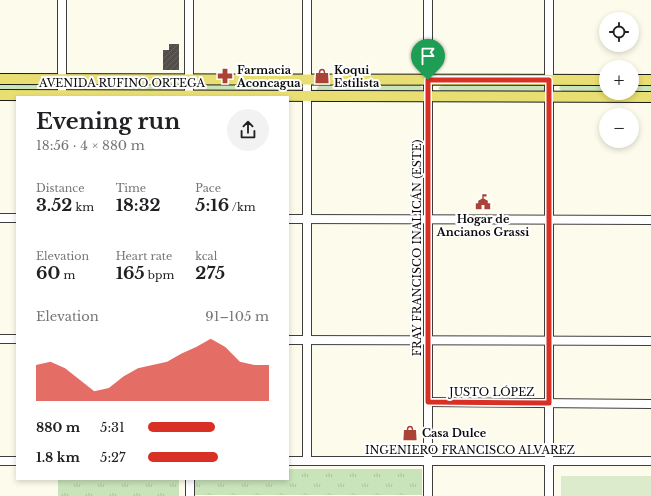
<!DOCTYPE html>
<html lang="en">
<head>
<meta charset="utf-8">
<style>
  :root { --surface:#fff; --page:#f2f2f2; --text:#202124; --muted:#757577; --accent:#d93025 }
  body { margin:0; font-family:"Libre Baskerville",serif; background:var(--page); color:var(--text); height:100vh; display:flex; flex-direction:column; font-size:15px; white-space:nowrap }
  * { box-sizing:border-box; margin:0 }
  p { font-size:13px; color:var(--muted) }
  .icon { flex:none; width:22px; height:22px; fill:none; stroke:currentColor; stroke-width:2; stroke-linecap:round; stroke-linejoin:round }
  .map { position:relative; flex:1; overflow:hidden }
  .panel { position:absolute; left:16px; top:96px; width:273px; height:384px; display:flex; flex-direction:column; background:var(--surface); border-radius:0px; box-shadow:0 2px 6px #0003 }
  .panel>* { flex:none }
  .buttons { position:absolute; left:599px; top:12px; display:grid; gap:8px }
  .buttons a { display:grid; place-items:center; width:40px; height:40px; border-radius:50%; background:var(--surface); box-shadow:0 2px 6px #0003; font-size:20px }
  .pin { position:absolute; display:grid; place-items:center; width:34px; height:34px; color:#fff; margin:-41px -17px; border-radius:50% 50% 50% 0; rotate:-45deg; box-shadow:0 0 4px #0007 }
  .pin .icon { rotate:45deg }
  .round { display:grid; place-items:center; flex:none; width:42px; height:42px; border-radius:21px; background:var(--page) }
  .headline { display:flex; align-items:center; justify-content:space-between; height:68px; padding:0 20px }
  h1 { font-size:22px; font-weight:700; line-height:30px }
  .figures { display:grid; grid-template-columns:repeat(3,1fr); gap:6px; height:68px; padding:4px 20px }
  .figures div { display:grid; align-content:center }
  .figures b { font-size:17px; font-weight:700 }
  .figures small { font-size:11px; font-weight:400 }
  .figures p { font-size:11px }
  .chart { height:112px; padding:8px 20px }
  .chart p { display:flex; justify-content:space-between }
  .chart svg { width:100%; height:72px; margin-top:4px; fill:var(--accent); opacity:.7 }
  ul { padding:0 20px; list-style:none; font-size:13px }
  li { display:grid; grid-template-columns:64px 48px 1fr; align-items:center; height:30px }
  li i { height:10px; border-radius:5px; background:var(--accent) }
  .map>svg:first-child { display:block }
  .grass { fill:#c9e3ba }
  .park { fill:url(#park-tufts) }
  .pitch { fill:#dbebcb }
  .building { fill:url(#building-hatch) }
  .lines { fill:none; stroke-linecap:round; stroke-linejoin:round }
  .minor-casing { stroke:#3e3e3e; stroke-width:10 }
  .major-casing { stroke:#1c1c1c; stroke-width:12 }
  .minor { stroke:#fff; stroke-width:8 }
  .major { stroke:#e8de71; stroke-width:10 }
  .route-casing { stroke:#fff; stroke-width:8 }
  .route { stroke:#d93025; stroke-width:5 }
  .labels { text-anchor:middle; dominant-baseline:central; stroke-width:4; stroke-linejoin:round; paint-order:stroke }
  .poi-label { font-size:11px; font-weight:bold; fill:#0b0b0b; stroke:#fff; text-anchor:start }
  .street-label { font-size:11px; fill:#0b0b0b; stroke:#fff }
</style>
</head>
<body>
<div class="map">
<svg width="651" height="496" viewBox="0 0 651 496">
  <defs>
    <pattern id="park-tufts" width="24" height="20" patternUnits="userSpaceOnUse"><rect width="24" height="20" fill="#c9e3ba"/><path d="M3 7l-1-3M5 7V3M7 7l1-3M15 17l-1-3M17 17v-4M19 17l1-3" fill="none" stroke="#abc19f"/></pattern>
    <pattern id="building-hatch" width="6" height="6" patternUnits="userSpaceOnUse"><rect width="6" height="6" fill="#534e49"/><path d="M-1 1l2-2M0 6l6-6M5 7l2-2" fill="none" stroke="#67635f"/></pattern>
  </defs>
  <rect width="100%" height="100%" fill="#fdfcec"/>
  <!-- grass -->
  <g class="grass">
    <polygon points="0,83 50,83 53,87 50,90 0,90"/>
    <polygon points="82,84 181,84 184,85 185,88 184,90 181,91 82,91 79,90 78,87"/>
    <polygon points="200,84 299,84 302,85 302,88 301,90 299,91 199,91 196,87"/>
    <polygon points="320,84 420,85 423,88 422,90 419,91 320,91 317,90 317,88"/>
    <polygon points="442,85 542,85 545,89 544,91 541,92 442,92 438,88"/>
    <polygon points="562,85 606,85 606,92 562,92 559,88 560,86"/>
    <rect x="632" y="85" width="19" height="7"/>
  </g>
  <!-- park -->
  <g class="park">
    <polygon points="288,469 422,469 422,495 195,495 195,479 288,479"/>
    <rect x="58" y="479" width="121" height="17"/>
  </g>
  <!-- pitch -->
  <rect class="pitch" x="561" y="476" width="90" height="20"/>
  <!-- building -->
  <polygon class="building" points="169,44 179,44 179,70 163,70 163,50 169,50"/>
  <g class="lines">
    <!-- minor casing -->
    <g class="minor-casing">
      <g id="minor">
        <polyline points="307,0 307,461"/>
        <polyline points="428,0 428,496"/>
        <polyline points="549,0 549,496"/>
        <polyline points="62,97 62,0"/>
        <polyline points="189,97 189,0"/>
        <polyline points="0,218 17,218"/>
        <polyline points="288,219 651,220"/>
        <polyline points="0,339 17,339"/>
        <polyline points="288,340 651,341"/>
        <polyline points="428,402 651,404"/>
        <polyline points="0,461 17,461"/>
        <polyline points="288,461 651,461"/>
        <polyline points="190,479 190,496"/>
      </g>
    </g>
    <!-- major casing -->
    <g class="major-casing">
      <g id="major">
        <polyline points="0,79 606,80"/>
        <polyline points="632,80 651,80"/>
        <polyline points="0,95 651,97"/>
      </g>
    </g>
    <!-- minor -->
    <use href="#minor" class="minor"/>
    <!-- major -->
    <use href="#major" class="major"/>
  </g>
  <g class="lines">
    <!-- route casing -->
    <g class="route-casing">
      <polygon id="route" points="428,80 549,80 549,403 428,402"/>
    </g>
    <!-- route -->
    <use href="#route" class="route"/>
  </g>
  <!-- icons -->
  <defs>
    <g id="pharmacy-bare" transform="scale(1.2)"><path d="M-2-6h4v4h4v4h-4v4h-4v-4h-4v-4h4Z" fill="#aa4235" stroke="#fff" stroke-width="2.5" paint-order="stroke"/></g>
    <g id="shop-bare" transform="scale(1.2)"><path d="M-5-2.5h2.3a2.7 3.5 0 0 1 5.4 0H5L5.5 6h-11ZM-1.5-2.5h3a1.5 2.3 0 0 0-3 0Z" fill="#aa4235" stroke="#fff" stroke-width="2.5" paint-order="stroke"/></g>
    <g id="civic-bare" transform="scale(1.2)"><path d="M-.6-6.5H3V-4.5H.6V-3L4-1V1h2V6H-6V1h2V-1L-.6-3ZM-1.2 2.5V6h2.4V2.5Z" fill="#aa4235" stroke="#fff" stroke-width="2.5" paint-order="stroke"/></g>
  </defs>
  <g fill-rule="evenodd">
    <use href="#pharmacy-bare" x="225" y="76"/>
    <use href="#shop-bare" x="322" y="76"/>
    <use href="#civic-bare" x="483" y="202"/>
    <use href="#shop-bare" x="410" y="433"/>
  </g>
  <g class="labels">
    <!-- poi labels -->
    <g class="poi-label">
      <text x="237" y="70">Farmacia<tspan x="237" dy="13">Aconcagua</tspan></text>
      <text x="334" y="70">Koqui<tspan x="334" dy="13">Estilista</tspan></text>
      <text x="483" y="219" text-anchor="middle">Hogar de<tspan x="483" dy="13">Ancianos Grassi</tspan></text>
      <text x="422" y="433">Casa Dulce</text>
    </g>
    <!-- street labels -->
    <g class="street-label">
      <text x="122" y="83">AVENIDA RUFINO ORTEGA</text>
      <text transform="translate(417 248) rotate(-90)">FRAY FRANCISCO INALICÁN (ESTE)</text>
      <text x="492" y="392">JUSTO LÓPEZ</text>
      <text x="470" y="450">INGENIERO FRANCISCO ALVAREZ</text>
    </g>
  </g>
</svg>
<div class="buttons">
<a><svg class="icon" aria-label="locate" viewBox="0 0 24 24"><circle cx="12" cy="12" r="6"/><path d="M12 2v4M12 18v4M2 12h4M18 12h4"/></svg></a>
<a>+</a>
<a>−</a>
</div>
<div class="pin" style="left:428px;top:80px;background:#1e9e55"><svg class="icon" aria-label="arrive" viewBox="0 0 24 24"><path d="M6 21V4h12l-3 4 3 4H6"/></svg></div>
<section class="panel">
<div class="headline"><div><h1>Evening run</h1><p>18:56 · 4 × 880 m</p></div><a class="round"><svg class="icon" aria-label="share" viewBox="0 0 24 24"><path d="M12 15V3M7 8l5-5 5 5M5 13v7h14v-7"/></svg></a></div>
<div class="figures">
<div><p>Distance</p><b>3.52<small> km</small></b></div>
<div><p>Time</p><b>18:32</b></div>
<div><p>Pace</p><b>5:16<small> /km</small></b></div>
</div>
<div class="figures">
<div><p>Elevation</p><b>60<small> m</small></b></div>
<div><p>Heart rate</p><b>165<small> bpm</small></b></div>
<div><p>kcal</p><b>275</b></div>
</div>
<div class="chart"><p><span>Elevation</span>91–105 m</p>
<svg viewBox="0 0 160 44" preserveAspectRatio="none"><path d="M0 44V22L10 20L20 24L30 31L40 38L50 36L60 29L70 24L80 22L90 20L100 15L110 11L120 6L130 11L140 20L150 22L160 22V44z"/></svg>
</div>
<ul>
<li><b>880 m</b>5:31<i style="width:55%"></i></li>
<li><b>1.8 km</b>5:27<i style="width:58%"></i></li>
</ul>
</section>
</div>
</body>
</html>
